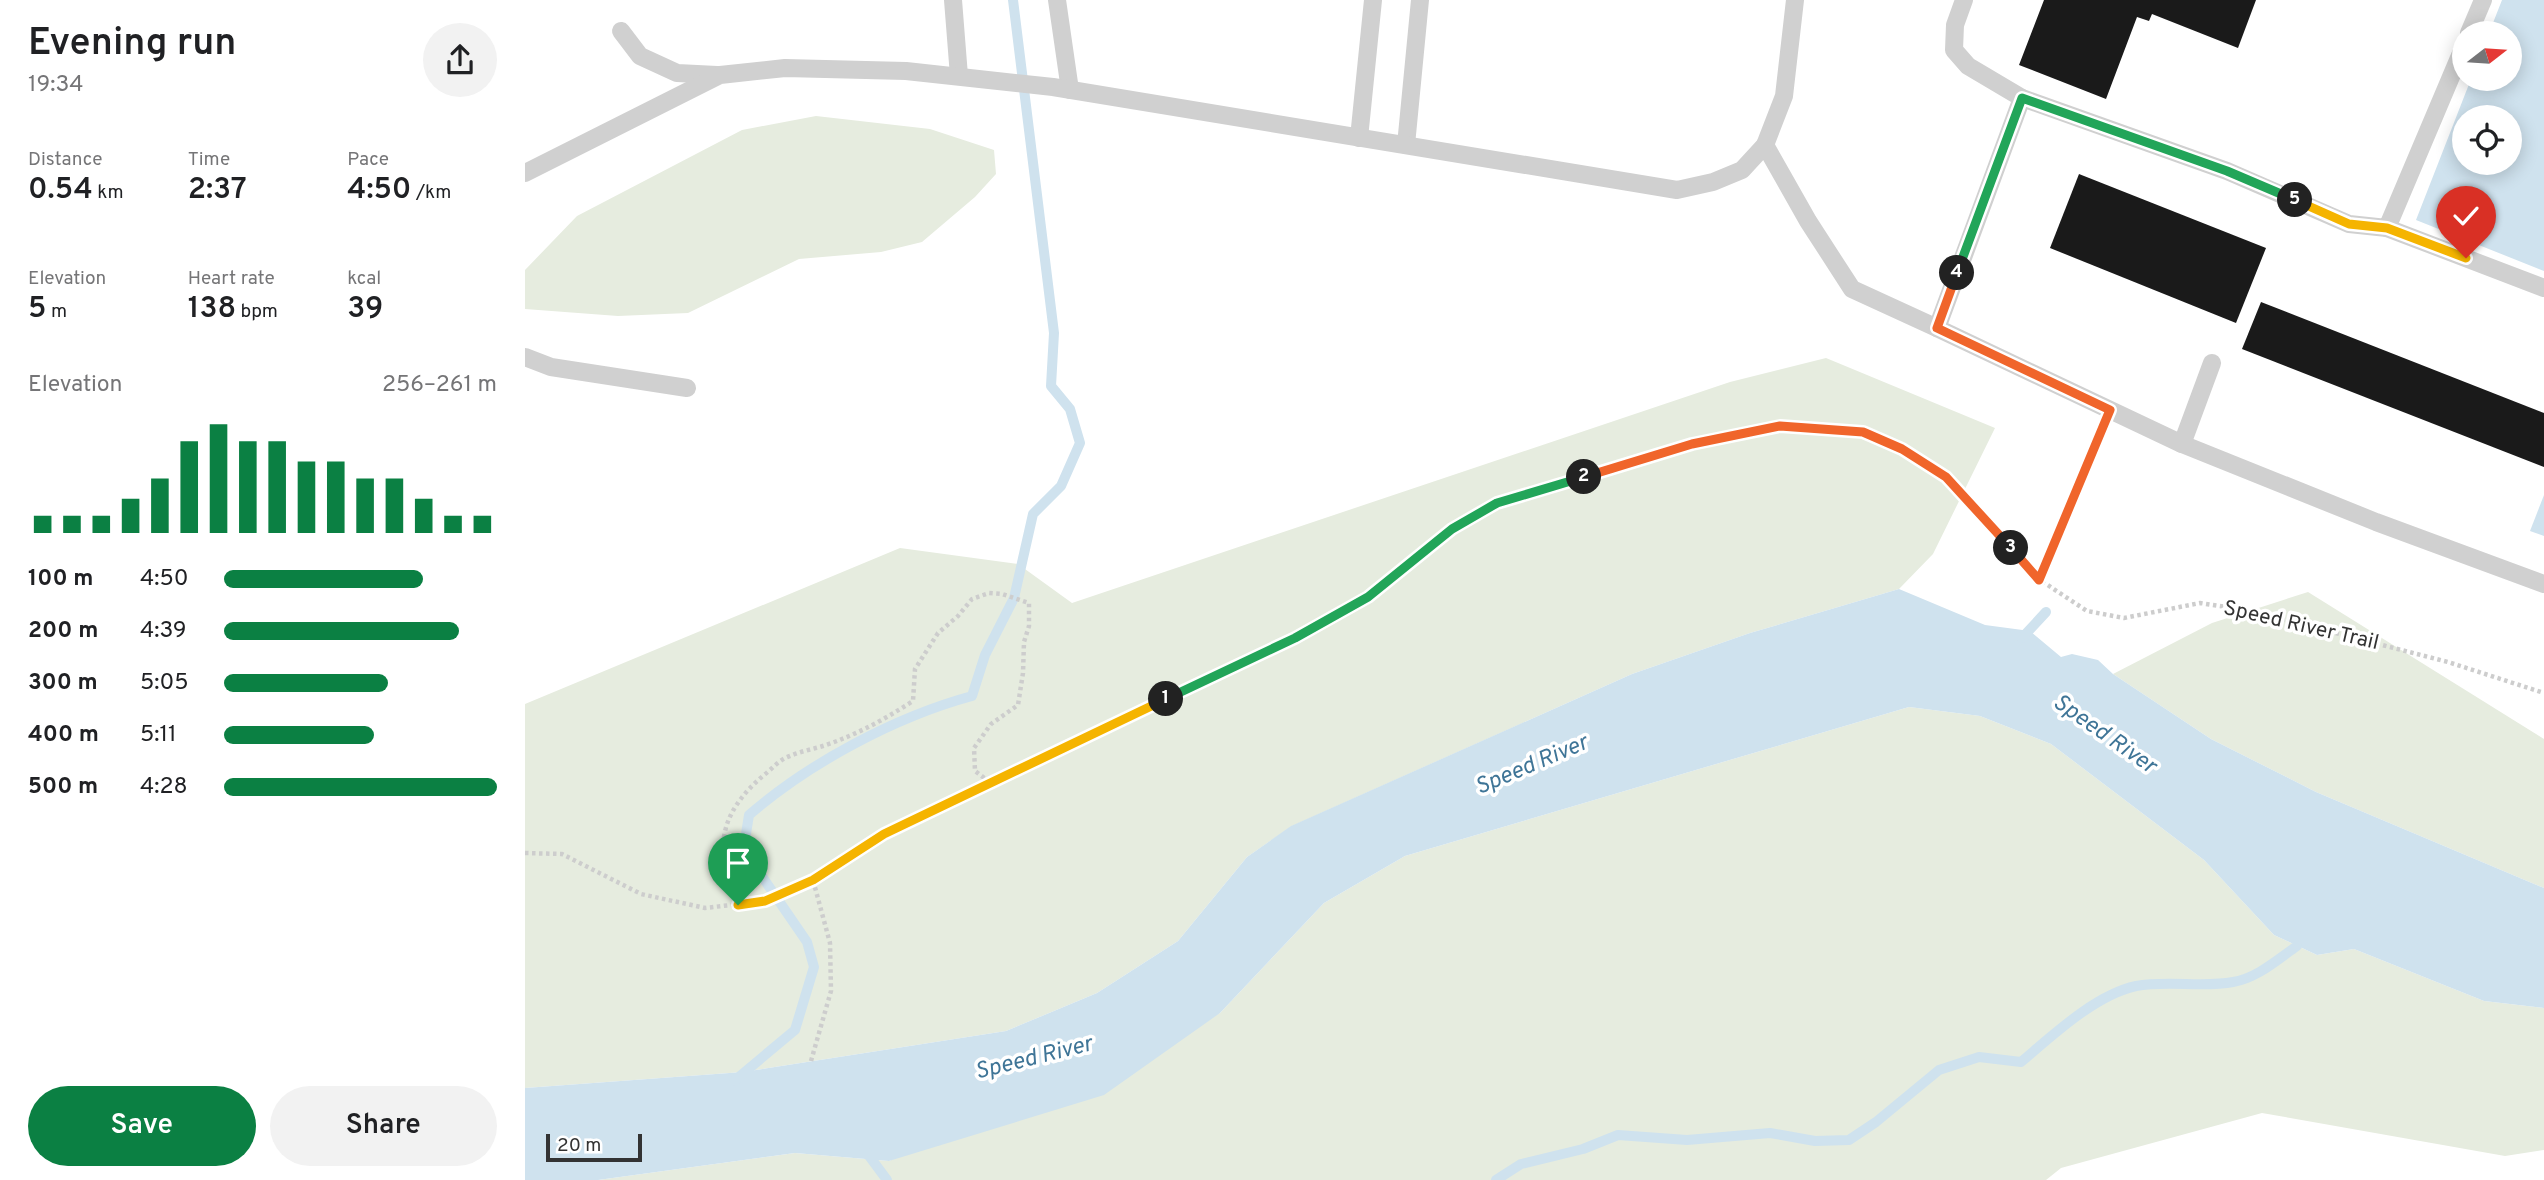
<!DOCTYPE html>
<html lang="en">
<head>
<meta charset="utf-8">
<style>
  :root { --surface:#fff; --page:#f2f2f2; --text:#202124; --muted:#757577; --accent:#0b8043 }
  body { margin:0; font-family:Overpass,sans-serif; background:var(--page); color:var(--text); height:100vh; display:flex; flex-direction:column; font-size:26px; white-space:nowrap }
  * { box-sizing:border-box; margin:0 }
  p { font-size:23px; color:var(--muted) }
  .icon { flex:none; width:38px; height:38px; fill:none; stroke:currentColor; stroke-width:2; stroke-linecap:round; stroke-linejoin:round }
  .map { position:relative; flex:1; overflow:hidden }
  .drawer { display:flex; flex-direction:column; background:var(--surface); width:525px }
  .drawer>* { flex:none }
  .needle { width:46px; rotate:73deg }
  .fabs { position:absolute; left:1927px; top:21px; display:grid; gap:14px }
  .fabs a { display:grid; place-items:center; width:70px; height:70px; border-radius:50%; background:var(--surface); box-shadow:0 4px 18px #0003; font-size:35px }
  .scale { position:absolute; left:21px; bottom:18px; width:96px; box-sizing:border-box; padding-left:7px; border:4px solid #333; border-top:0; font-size:19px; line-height:24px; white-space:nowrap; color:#333; -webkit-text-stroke:5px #fff; paint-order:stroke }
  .pin { position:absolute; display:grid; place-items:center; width:60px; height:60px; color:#fff; margin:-72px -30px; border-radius:50% 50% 50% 0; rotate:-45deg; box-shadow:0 0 7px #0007 }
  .pin .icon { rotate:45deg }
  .km { position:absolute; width:35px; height:35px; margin:-18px; border-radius:50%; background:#222; color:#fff; font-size:19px; line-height:35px; text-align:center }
  .round { display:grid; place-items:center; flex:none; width:74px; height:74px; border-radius:37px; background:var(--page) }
  .head { display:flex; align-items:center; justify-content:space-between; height:119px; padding:0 28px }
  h1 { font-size:38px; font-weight:600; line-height:52px }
  .metrics { display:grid; grid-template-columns:repeat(3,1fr); gap:10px; height:119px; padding:7px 28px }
  .metrics div { display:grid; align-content:center }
  .metrics b { font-size:30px; font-weight:600 }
  .metrics small { font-size:19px; font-weight:400 }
  .metrics p { font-size:19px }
  .chart { height:196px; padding:14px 28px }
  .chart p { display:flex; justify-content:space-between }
  .chart svg { width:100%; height:126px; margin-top:7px; stroke:var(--accent); stroke-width:6 }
  .button { display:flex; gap:14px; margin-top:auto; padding:14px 28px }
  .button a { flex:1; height:80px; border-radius:42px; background:var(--accent); color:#fff; font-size:28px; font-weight:600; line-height:80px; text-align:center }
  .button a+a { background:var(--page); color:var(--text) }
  ul { padding:0 28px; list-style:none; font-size:23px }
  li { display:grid; grid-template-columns:112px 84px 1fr; align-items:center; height:52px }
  li i { height:18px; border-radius:9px; background:var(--accent) }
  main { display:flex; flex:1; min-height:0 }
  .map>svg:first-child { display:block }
  .green { fill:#e6ecdf }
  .water { fill:#cfe2ee; fill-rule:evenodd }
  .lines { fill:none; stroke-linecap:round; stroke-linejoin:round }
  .stream { stroke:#cfe2ee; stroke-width:10 }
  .building { fill:#1a1a1a }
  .path { stroke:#cdcdcd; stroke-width:4.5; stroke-dasharray:3.5 3.5; stroke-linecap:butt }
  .service { stroke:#d0d0d0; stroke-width:18 }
  .split-1-casing { stroke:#fff; stroke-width:14 }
  .split-2-casing { stroke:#fff; stroke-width:14 }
  .split-3-casing { stroke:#fff; stroke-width:14 }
  .split-4-casing { stroke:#fff; stroke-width:14 }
  .split-5-casing { stroke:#fff; stroke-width:14 }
  .split-6-casing { stroke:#fff; stroke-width:14 }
  .split-1 { stroke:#f5b400; stroke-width:9 }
  .split-2 { stroke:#22a559; stroke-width:9 }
  .split-3 { stroke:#f0652b; stroke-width:9 }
  .split-4 { stroke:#f0652b; stroke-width:9 }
  .split-5 { stroke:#22a559; stroke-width:9 }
  .split-6 { stroke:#f5b400; stroke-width:9 }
  .labels { text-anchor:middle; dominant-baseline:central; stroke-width:7; stroke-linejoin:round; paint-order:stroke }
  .street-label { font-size:21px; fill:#333; stroke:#fff }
  .water-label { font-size:23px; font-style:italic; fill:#3f7597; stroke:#fff }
</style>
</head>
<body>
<main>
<section class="drawer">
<div class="head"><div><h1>Evening run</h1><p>19:34</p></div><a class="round"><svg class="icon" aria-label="share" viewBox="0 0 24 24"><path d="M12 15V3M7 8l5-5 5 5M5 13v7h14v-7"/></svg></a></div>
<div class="metrics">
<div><p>Distance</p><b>0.54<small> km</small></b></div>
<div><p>Time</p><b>2:37</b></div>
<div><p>Pace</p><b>4:50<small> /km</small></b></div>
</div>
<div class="metrics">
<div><p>Elevation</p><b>5<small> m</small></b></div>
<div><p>Heart rate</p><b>138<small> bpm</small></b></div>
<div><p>kcal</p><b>39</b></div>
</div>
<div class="chart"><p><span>Elevation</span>256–261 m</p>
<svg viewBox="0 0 160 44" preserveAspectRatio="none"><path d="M5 44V38M15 44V38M25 44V38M35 44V32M45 44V25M55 44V12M65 44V6M75 44V12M85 44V12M95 44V19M105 44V19M115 44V25M125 44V25M135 44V32M145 44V38M155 44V38"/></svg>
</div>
<ul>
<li><b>100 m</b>4:50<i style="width:73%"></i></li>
<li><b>200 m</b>4:39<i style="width:86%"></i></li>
<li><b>300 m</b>5:05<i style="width:60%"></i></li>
<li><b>400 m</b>5:11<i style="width:55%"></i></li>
<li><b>500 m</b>4:28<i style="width:100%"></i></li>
</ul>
<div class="button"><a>Save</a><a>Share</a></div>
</section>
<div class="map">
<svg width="2019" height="1180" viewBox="0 0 2019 1180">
  <rect width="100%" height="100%" fill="#fff"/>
  <!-- green -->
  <g class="green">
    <polygon points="291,116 405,129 469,150 471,174 450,197 397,242 356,252 274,259 163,313 93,316 0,309 0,270 52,216 217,130"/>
    <polygon points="1301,358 1470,428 1408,554 1374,589 1225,633 1107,674 767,826 722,857 653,941 572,993 481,1031 218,1072 0,1088 0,704 375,548 493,564 547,603 1205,382"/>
    <polygon points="1783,592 2019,739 2019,888 1791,792 1686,739 1588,674 1687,623"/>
    <polygon points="1384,707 1455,716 1526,744 1679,860 1749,935 1792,955 1829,949 1959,1001 2019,1008 2019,1150 1980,1156 1737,1113 1536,1168 1521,1180 73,1180 270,1153 364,1161 695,1013 799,903 880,856"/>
  </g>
  <!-- water -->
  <g class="water">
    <path d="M1977,0H2019V271L1891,220L1946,79H1984V33H1964ZM1939,117H1984V163H1939Z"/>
    <polygon points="2019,495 2019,536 2005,531"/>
    <polygon points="1374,589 1460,625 1505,631 1536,657 1547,654 1573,660 1588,674 1686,739 1791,792 2019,888 2019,1008 1959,1001 1829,949 1792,955 1749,935 1679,860 1526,744 1455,716 1384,707 880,856 799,903 695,1013 579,1095 364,1161 270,1153 73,1180 0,1180 0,1088 218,1072 481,1031 572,993 653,941 722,857 766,826 1107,674 1225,633"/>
  </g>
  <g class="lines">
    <!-- stream -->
    <g class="stream">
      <polyline points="1497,638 1521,612"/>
      <path d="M209,1081L270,1030L289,967L282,942L232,869L220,840L224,815C284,763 370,717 447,696L460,655L489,598L508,514L536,486L555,443L545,409L526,386L529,333L488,0"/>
      <polyline points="339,1149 362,1180"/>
      <path d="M971,1180L996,1164L1058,1149L1093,1135L1162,1140L1245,1133L1290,1141L1324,1140L1351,1122L1414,1070L1454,1057L1496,1062C1528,1035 1570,995 1611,986C1643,980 1678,988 1708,982C1732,978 1752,960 1772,946"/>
    </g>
  </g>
  <!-- building -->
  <g class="building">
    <polygon points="1519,0 1731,0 1713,48 1627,14 1624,21 1612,17 1581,99 1494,65"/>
    <polygon points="1554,174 1741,248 1711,323 1525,248"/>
    <polygon points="1736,302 2019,413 2019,467 1717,349"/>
  </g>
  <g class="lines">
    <!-- path -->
    <g class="path">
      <polyline points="1515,580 1576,432"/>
      <polyline points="0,853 37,854 116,894 180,908 240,901 288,880 359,834 770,638 843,597 927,529 972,503 1167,444 1255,426 1338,432 1377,449 1421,477 1515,580 1562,611 1599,618 1675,603 1721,610 1923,662 2019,693"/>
      <path d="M213,905C188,851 193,814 239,775C247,769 255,759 265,756C276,751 289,749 301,745C333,734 360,719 388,701L390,669L413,633L433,616L447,599L464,593L477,594L504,603V626L499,642L498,673L493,705L466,724L449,748L450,771L466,783"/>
      <polyline points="286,1061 306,991 305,943 288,880"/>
    </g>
    <!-- service -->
    <g class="service">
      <polyline points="428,0 434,76"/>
      <polyline points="532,0 545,90"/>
      <polyline points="1270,0 1259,96 1240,145 1283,221 1327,289 1412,328"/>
      <polyline points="1439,0 1430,25 1429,50 1443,66 1497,98"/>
      <polyline points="96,31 115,56 152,73 192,75"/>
      <polyline points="1944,33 1958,0"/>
      <polyline points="1939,46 1862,228 1824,224 1702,171 1497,98 1412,328 1657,444 1851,522 2019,584"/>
      <polyline points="834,138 848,0"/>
      <polyline points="881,145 895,0"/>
      <polyline points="0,173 195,75 260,68 381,71 528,87 1152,190 1188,182 1217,170 1240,145"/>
      <polyline points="1862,228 2019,288"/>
      <polyline points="0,357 26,367 162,388"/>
      <polyline points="1657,444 1687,363"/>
    </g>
  </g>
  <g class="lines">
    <!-- split-1 casing -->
    <g class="split-1-casing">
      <polyline id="split-1" points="213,905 240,901 288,880 359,834 641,699"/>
    </g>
    <!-- split-2 casing -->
    <g class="split-2-casing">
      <polyline id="split-2" points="641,699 770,638 843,597 927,529 972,503 1059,477"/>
    </g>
    <!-- split-3 casing -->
    <g class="split-3-casing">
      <polyline id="split-3" points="1059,477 1167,444 1255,426 1338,432 1377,449 1421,477 1486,548"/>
    </g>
    <!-- split-4 casing -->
    <g class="split-4-casing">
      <polyline id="split-4" points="1432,273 1412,328 1585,410 1514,580 1486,548"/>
    </g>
    <!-- split-5 casing -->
    <g class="split-5-casing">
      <polyline id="split-5" points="1432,273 1497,98 1702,171 1770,200"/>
    </g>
    <!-- split-6 casing -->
    <g class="split-6-casing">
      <polyline id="split-6" points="1770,200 1824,224 1862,228 1941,258"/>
    </g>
    <!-- split-1 -->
    <use href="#split-1" class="split-1"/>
    <!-- split-2 -->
    <use href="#split-2" class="split-2"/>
    <!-- split-3 -->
    <use href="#split-3" class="split-3"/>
    <!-- split-4 -->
    <use href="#split-4" class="split-4"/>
    <!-- split-5 -->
    <use href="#split-5" class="split-5"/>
    <!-- split-6 -->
    <use href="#split-6" class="split-6"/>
  </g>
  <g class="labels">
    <!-- street labels -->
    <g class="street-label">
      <text transform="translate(1776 626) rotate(13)">Speed River Trail</text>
    </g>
    <!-- water labels -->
    <g class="water-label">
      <text transform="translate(1579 735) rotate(35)">Speed River</text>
      <text transform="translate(1007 766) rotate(-23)">Speed River</text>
      <text transform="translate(509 1059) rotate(-14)">Speed River</text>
    </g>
  </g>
</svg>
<div class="fabs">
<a><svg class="needle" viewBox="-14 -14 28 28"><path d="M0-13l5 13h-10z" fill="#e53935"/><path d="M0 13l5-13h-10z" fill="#757577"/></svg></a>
<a><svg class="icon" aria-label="locate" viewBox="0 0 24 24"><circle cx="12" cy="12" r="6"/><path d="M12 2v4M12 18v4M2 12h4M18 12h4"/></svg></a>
</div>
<div class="scale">20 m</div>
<div class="pin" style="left:213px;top:905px;background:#1e9e55"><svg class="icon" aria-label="arrive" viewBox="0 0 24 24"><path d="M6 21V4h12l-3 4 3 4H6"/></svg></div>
<div class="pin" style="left:1941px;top:258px;background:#d93025"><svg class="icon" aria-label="check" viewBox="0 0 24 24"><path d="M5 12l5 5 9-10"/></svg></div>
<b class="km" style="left:641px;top:699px">1</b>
<b class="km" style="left:1059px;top:477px">2</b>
<b class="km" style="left:1486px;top:548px">3</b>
<b class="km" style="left:1432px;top:273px">4</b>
<b class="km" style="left:1770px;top:200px">5</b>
</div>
</main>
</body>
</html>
